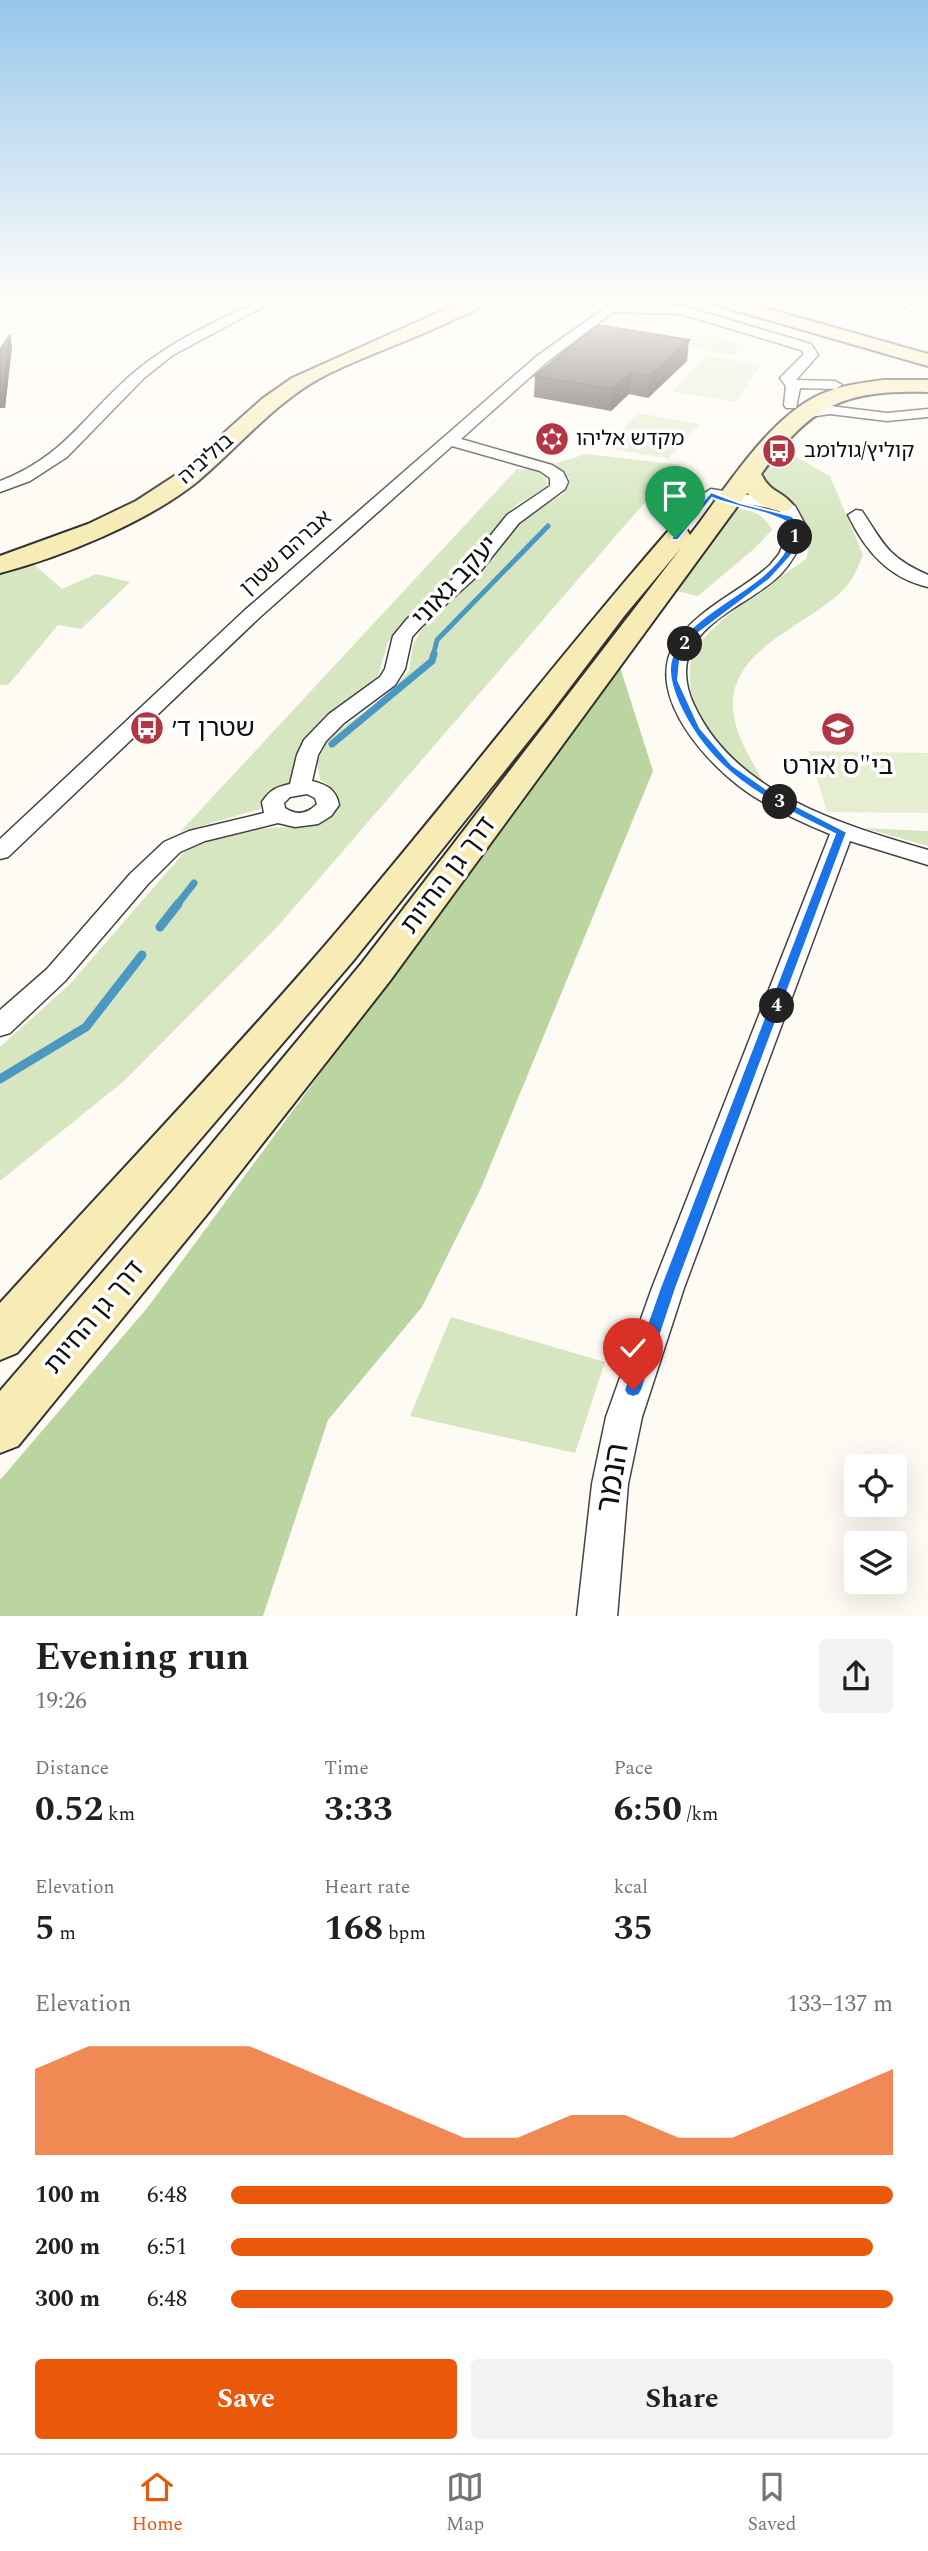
<!DOCTYPE html>
<html lang="en">
<head>
<meta charset="utf-8">
<style>
  :root { --surface:#fff; --page:#f2f2f2; --text:#202124; --muted:#757577; --line:#e0e0e0; --accent:#ea580c }
  body { margin:0; font-family:Spectral,"Noto Sans Hebrew",serif; background:var(--page); color:var(--text); height:100vh; display:flex; flex-direction:column; font-size:26px; white-space:nowrap }
  * { box-sizing:border-box; margin:0 }
  p { font-size:23px; color:var(--muted) }
  .icon { flex:none; width:38px; height:38px; fill:none; stroke:currentColor; stroke-width:2; stroke-linecap:round; stroke-linejoin:round }
  .map { position:relative; height:1616px; overflow:hidden }
  .details { display:flex; flex-direction:column; background:var(--surface); flex:1 }
  .details>* { flex:none }
  .controls { position:absolute; left:844px; top:1454px; display:grid; gap:14px }
  .controls a { display:grid; place-items:center; width:63px; height:63px; border-radius:7px; background:var(--surface); box-shadow:0 7px 28px #0002; font-size:35px }
  .pin { position:absolute; display:grid; place-items:center; width:60px; height:60px; color:#fff; margin:-72px -30px; border-radius:50% 50% 50% 0; rotate:-45deg; box-shadow:0 0 7px #0007 }
  .pin .icon { rotate:45deg }
  .km { position:absolute; width:35px; height:35px; margin:-18px; border-radius:50%; background:#222; color:#fff; font-size:19px; line-height:35px; text-align:center }
  .round { display:grid; place-items:center; flex:none; width:74px; height:74px; border-radius:7px; background:var(--page) }
  .summary { display:flex; align-items:center; justify-content:space-between; height:119px; padding:0 35px }
  h1 { font-size:38px; font-weight:700; line-height:52px }
  .metrics { display:grid; grid-template-columns:repeat(3,1fr); gap:10px; height:119px; padding:7px 35px }
  .metrics div { display:grid; align-content:center }
  .metrics b { font-size:35px; font-weight:700 }
  .metrics small { font-size:19px; font-weight:400 }
  .metrics p { font-size:19px }
  .chart { height:196px; padding:14px 35px }
  .chart p { display:flex; justify-content:space-between }
  .chart svg { width:100%; height:126px; margin-top:7px; fill:var(--accent); opacity:.7 }
  .button { display:flex; gap:14px; margin-top:auto; padding:14px 35px }
  .button a { flex:1; height:80px; border-radius:7px; background:var(--accent); color:#fff; font-size:28px; font-weight:700; line-height:80px; text-align:center }
  .button a+a { background:var(--page); color:var(--text) }
  ul { padding:0 35px; list-style:none; font-size:23px }
  li { display:grid; grid-template-columns:112px 84px 1fr; align-items:center; height:52px }
  li i { height:18px; border-radius:9px; background:var(--accent) }
  .tab-bar { display:flex; justify-content:space-around; align-items:center; height:98px; border-top:2px solid var(--line); background:var(--surface); font-size:19px; color:var(--muted) }
  .tab-bar a { display:grid; justify-items:center; gap:4px }
  .tab-bar .selected { color:var(--accent) }
  .map>svg:first-child { display:block }
  .green { fill:#d6e6c0 }
  .forest { fill:#bbd5a1 }
  .pitch { fill:#e6eed1 }
  .lines { fill:none; stroke-linecap:round; stroke-linejoin:round }
  .stream-far2 { stroke:#4c98c0; stroke-width:5 }
  .stream-far1 { stroke:#4c98c0; stroke-width:7 }
  .stream { stroke:#4c98c0; stroke-width:9 }
  .street-casing { stroke:#434343; stroke-width:3 }
  .secondary-casing { stroke:#323232; stroke-width:4 }
  .street { fill:#fff; fill-rule:evenodd }
  .secondary { fill:#f7ecb6; fill-rule:evenodd }
  .wall { fill:#4c4642 }
  .shaded-wall { fill:#3e3936 }
  .building { fill:#58514d; stroke:#3e3936; stroke-width:2 }
  .route { fill:#1a73e8; stroke:#fff; stroke-width:2 }
  .labels { text-anchor:middle; dominant-baseline:central; stroke-width:7; stroke-linejoin:round; paint-order:stroke }
  .far-poi-label { font-size:21px; fill:#101010; stroke:#fff; text-anchor:start }
  .far-street-label { font-size:21px; fill:#101010; stroke:#fff }
  .street-label { font-size:26px; fill:#101010; stroke:#fff }
  .poi-label { font-size:26px; fill:#101010; stroke:#fff; text-anchor:start }
  .near-street-label { font-size:32px; fill:#101010; stroke:#fff }
</style>
</head>
<body>
<div class="map">
<svg width="928" height="1617" viewBox="0 0 928 1617">
  <rect width="100%" height="100%" fill="#fefbf4"/>
  <!-- green -->
  <g class="green">
    <path d="M778,447L830,476L863,555C858,567 854,578 845,588C811,625 729,647 733,709C735,736 752,761 764,783C730,757 691,725 690,678C690,667 690,656 697,647C722,613 772,584 806,559C810,549 808,541 803,531L760,476Z"/>
    <polygon points="586,454 681,465 639,509 278,926 124,1081 0,1181 0,1047 69,985 188,848 226,832 322,823 338,809 335,790 320,779 317,762 330,736 381,701 409,671 413,645 424,624 526,517 563,494 570,483 569,478 554,464"/>
    <polygon points="517,469 537,470 546,479 547,486 516,505 506,515 459,570 388,642 378,676 318,724 304,743 293,782 275,788 260,809 180,832"/>
    <path d="M727,509C745,508 764,512 772,530L755,548L698,596L677,591Z"/>
    <polygon points="29,560 62,589 96,574 130,582 81,629 58,625 8,685 0,685 0,571"/>
    <polygon points="864,828 928,831 928,846"/>
    <polygon points="451,1317 605,1362 575,1453 410,1416"/>
  </g>
  <!-- forest -->
  <polygon class="forest" points="620,667 653,771 481,1188 422,1307 328,1420 263,1616 0,1617 0,1480 148,1307"/>
  <!-- pitch -->
  <g class="pitch">
    <path d="M693,334C708,335 737,339 746,350C730,360 699,350 683,340L685,336Z"/>
    <polygon points="704,356 762,364 735,402 673,392"/>
    <polygon points="638,413 700,424 668,459 604,447"/>
    <polygon points="809,751 928,753 928,813 827,812"/>
  </g>
  <g class="lines">
    <!-- stream-far2 -->
    <polyline class="stream-far2" points="433,656 437,640 548,526"/>
    <!-- stream-far1 -->
    <g class="stream-far1">
      <polyline points="332,744 432,661 434,654"/>
      <polyline points="177,905 194,883"/>
    </g>
    <!-- stream -->
    <g class="stream">
      <polyline points="160,927 178,904"/>
      <polyline points="0,1079 86,1027 142,955"/>
    </g>
    <!-- street casing -->
    <g class="street-casing">
      <g id="street">
        <path d="M259,301H274L173,355L144,378L67,457L30,481L0,492V481C65,457 87,411 137,370C173,340 216,321 259,301Z"/>
        <polygon points="886,301 907,301 911,304 905,308"/>
        <path d="M610,304L682,306L811,344L818,355L796,380L835,381L842,385L835,389L800,388L796,408H786L784,405L786,386L780,378L804,354L801,350L681,314L613,312L547,362L461,439L552,465L563,472L568,482L565,489L519,523L475,578L421,627L412,637L405,669L395,685L344,723L326,741L318,755L312,781C327,785 336,789 339,805L331,816L318,824L295,827L278,823L205,841L180,852L148,884L65,981L10,1033L0,1036V1010L47,969L130,874L164,842L189,831L264,813L262,802C270,790 276,787 290,784L297,755L304,740L329,714L380,677L385,669L393,636L407,619L463,570L507,515L550,486V478L540,471L452,446L259,618L8,857L0,859V839L245,610L537,356ZM307,794L315,798L317,804C307,814 297,816 285,808L284,803L290,797Z"/>
        <polygon points="830,406 887,413 928,409 928,417 887,421 830,414 803,418 796,414 803,410"/>
        <path d="M711,489L787,501L795,506L807,528C801,545 794,560 781,574C755,600 715,612 694,644C682,663 685,686 694,705C735,794 843,825 928,850V865L850,841L684,1288L642,1417L628,1484L617,1617H577L592,1484L606,1417L652,1288L830,834C803,823 777,811 753,796C711,769 642,696 675,643C698,608 740,592 770,565L779,554L791,528L782,513L776,509L705,497L703,494Z"/>
        <path d="M856,510L862,511C885,546 888,557 928,575V587C888,578 865,550 848,515Z"/>
      </g>
    </g>
    <!-- secondary casing -->
    <g class="secondary-casing">
      <g id="secondary">
        <path d="M464,301H487C480,310 465,314 455,319C414,339 369,354 328,374C276,400 241,445 197,482C147,522 62,557 0,573V556L88,524L136,501L179,473L262,399L292,378Z"/>
        <polygon points="713,301 741,301 928,354 928,366 716,305"/>
        <path d="M883,380H928V392C842,390 812,405 761,474C771,494 782,490 793,505L790,510C774,514 758,504 747,493L389,982L208,1213L18,1446L0,1453V1391L176,1187L361,964L681,548L625,615L546,719L353,961L17,1353L0,1360V1303C109,1183 222,1065 328,942C444,807 552,664 669,530L678,527L687,530L690,535C725,490 765,423 815,397C836,386 860,383 883,380Z"/>
      </g>
    </g>
    <!-- street -->
    <use href="#street" class="street"/>
    <!-- secondary -->
    <use href="#secondary" class="secondary"/>
  </g>
  <!-- wall -->
  <g class="wall">
    <polygon points="12,346 5,408 0,408 0,350"/>
    <polygon points="687,361 648,398 629,394 611,411 534,397 535,376"/>
  </g>
  <!-- shaded-wall -->
  <g class="shaded-wall">
    <polygon points="10,335 12,346 5,408 3,396"/>
    <polygon points="689,340 687,361 648,398 650,376"/>
    <polygon points="631,373 629,394 611,411 612,389"/>
  </g>
  <!-- building -->
  <g class="building">
    <polygon points="598,325 689,340 650,376 631,373 612,389 535,376"/>
    <polygon points="10,335 3,396 0,397 0,350"/>
  </g>
  <!-- sky -->
  <linearGradient id="sky" x2="0" y2="1"><stop stop-color="#97c6eb"/><stop offset="0.57" stop-color="#fffdfa"/><stop offset="1" stop-color="#fffdfa" stop-opacity="0"/></linearGradient>
  <rect width="928" height="527" fill="url(#sky)"/>
  <!-- route -->
  <path class="route" d="M711,492L740,503L792,516L803,528L791,556L770,579L696,635L680,660L678,680L700,728L732,765L775,795L847,832L676,1288L642,1390L639,1395L633,1397L627,1395L624,1390L660,1288L835,834C769,801 711,775 679,704C666,675 665,656 689,631C716,603 756,589 781,557C787,549 790,538 795,528C780,513 735,507 712,498L678,540H672V537Z"/>
  <!-- icons -->
  <defs>
    <g id="synagogue-disc" transform="scale(1.75)"><circle r="9.5" fill="#b23643" stroke="#fff"/><path d="M0-6.5L5.6 3.2H-5.6ZM0 6.5L5.6-3.2H-5.6Z" fill="#fff"/></g>
    <g id="bus-disc" transform="scale(1.75)"><circle r="9.5" fill="#b23643" stroke="#fff"/><path d="M-5-6H5V4H4V6H2V4H-2V6H-4V4H-5ZM-3.5-4V0h7V-4ZM-3.5 1.2v1.5H-2V1.2ZM2 1.2v1.5H3.5V1.2Z" fill="#fff"/></g>
    <g id="school-disc" transform="scale(1.75)"><circle r="9.5" fill="#b23643" stroke="#fff"/><path d="M0-5L7-2L0 1L-7-2ZM-4 1L0 2.5L4 1V4Q0 6-4 4Z" fill="#fff"/></g>
  </defs>
  <g fill-rule="evenodd">
    <use href="#synagogue-disc" x="552" y="439"/>
    <use href="#bus-disc" x="779" y="451"/>
    <use href="#bus-disc" x="147" y="728"/>
    <use href="#school-disc" x="838" y="729"/>
  </g>
  <g class="labels">
    <!-- far-poi labels -->
    <g class="far-poi-label">
      <text x="576" y="439">מקדש אליהו</text>
      <text x="804" y="451">קוליץ/גולומב</text>
    </g>
    <!-- far-street labels -->
    <g class="far-street-label">
      <text transform="translate(206 459) rotate(-41)">בוליביה</text>
      <text transform="translate(286 553) rotate(-42)">אברהם שטרן</text>
    </g>
    <!-- street labels -->
    <g class="street-label">
      <text transform="translate(455 581) rotate(-47)">יעקב גאוני</text>
      <text transform="translate(448 875) rotate(-53)">דרך גן החיות</text>
      <text transform="translate(94 1317) rotate(-50)">דרך גן החיות</text>
    </g>
    <!-- poi labels -->
    <g class="poi-label">
      <text x="172" y="728">שטרן ד׳</text>
      <text x="838" y="766" text-anchor="middle">בי"ס אורט</text>
    </g>
    <!-- near-street labels -->
    <g class="near-street-label">
      <text transform="translate(613 1478) rotate(-81)">הנמר</text>
    </g>
  </g>
</svg>
<div class="controls">
<a><svg class="icon" aria-label="locate" viewBox="0 0 24 24"><circle cx="12" cy="12" r="6"/><path d="M12 2v4M12 18v4M2 12h4M18 12h4"/></svg></a>
<a><svg class="icon" aria-label="layers" viewBox="0 0 24 24"><path d="M12 4l9 5-9 5-9-5zM3 14l9 5 9-5"/></svg></a>
</div>
<div class="pin" style="left:675px;top:538px;background:#1e9e55"><svg class="icon" aria-label="arrive" viewBox="0 0 24 24"><path d="M6 21V4h12l-3 4 3 4H6"/></svg></div>
<div class="pin" style="left:633px;top:1390px;background:#d93025"><svg class="icon" aria-label="check" viewBox="0 0 24 24"><path d="M5 12l5 5 9-10"/></svg></div>
<b class="km" style="left:795px;top:537px">1</b>
<b class="km" style="left:685px;top:644px">2</b>
<b class="km" style="left:780px;top:802px">3</b>
<b class="km" style="left:777px;top:1006px">4</b>
</div>
<section class="details">
<div class="summary"><div><h1>Evening run</h1><p>19:26</p></div><a class="round"><svg class="icon" aria-label="share" viewBox="0 0 24 24"><path d="M12 15V3M7 8l5-5 5 5M5 13v7h14v-7"/></svg></a></div>
<div class="metrics">
<div><p>Distance</p><b>0.52<small> km</small></b></div>
<div><p>Time</p><b>3:33</b></div>
<div><p>Pace</p><b>6:50<small> /km</small></b></div>
</div>
<div class="metrics">
<div><p>Elevation</p><b>5<small> m</small></b></div>
<div><p>Heart rate</p><b>168<small> bpm</small></b></div>
<div><p>kcal</p><b>35</b></div>
</div>
<div class="chart"><p><span>Elevation</span>133–137 m</p>
<svg viewBox="0 0 160 44" preserveAspectRatio="none"><path d="M0 44V14L10 6L20 6L30 6L40 6L50 14L60 22L70 30L80 38L90 38L100 30L110 30L120 38L130 38L140 30L150 22L160 14V44z"/></svg>
</div>
<ul>
<li><b>100 m</b>6:48<i style="width:100%"></i></li>
<li><b>200 m</b>6:51<i style="width:97%"></i></li>
<li><b>300 m</b>6:48<i style="width:100%"></i></li>
</ul>
<div class="button"><a>Save</a><a>Share</a></div>
</section>
<nav class="tab-bar">
<a class="selected"><svg class="icon" aria-label="home" viewBox="0 0 24 24"><path d="M3 11l9-7 9 7M6 9v11h12V9"/></svg>Home</a>
<a><svg class="icon" aria-label="map" viewBox="0 0 24 24"><path d="M3 6l6-2 6 2 6-2v14l-6 2-6-2-6 2zM9 4v14M15 6v14"/></svg>Map</a>
<a><svg class="icon" aria-label="saved" viewBox="0 0 24 24"><path d="M7 4h10v16l-5-4-5 4z"/></svg>Saved</a>
</nav>
</body>
</html>
